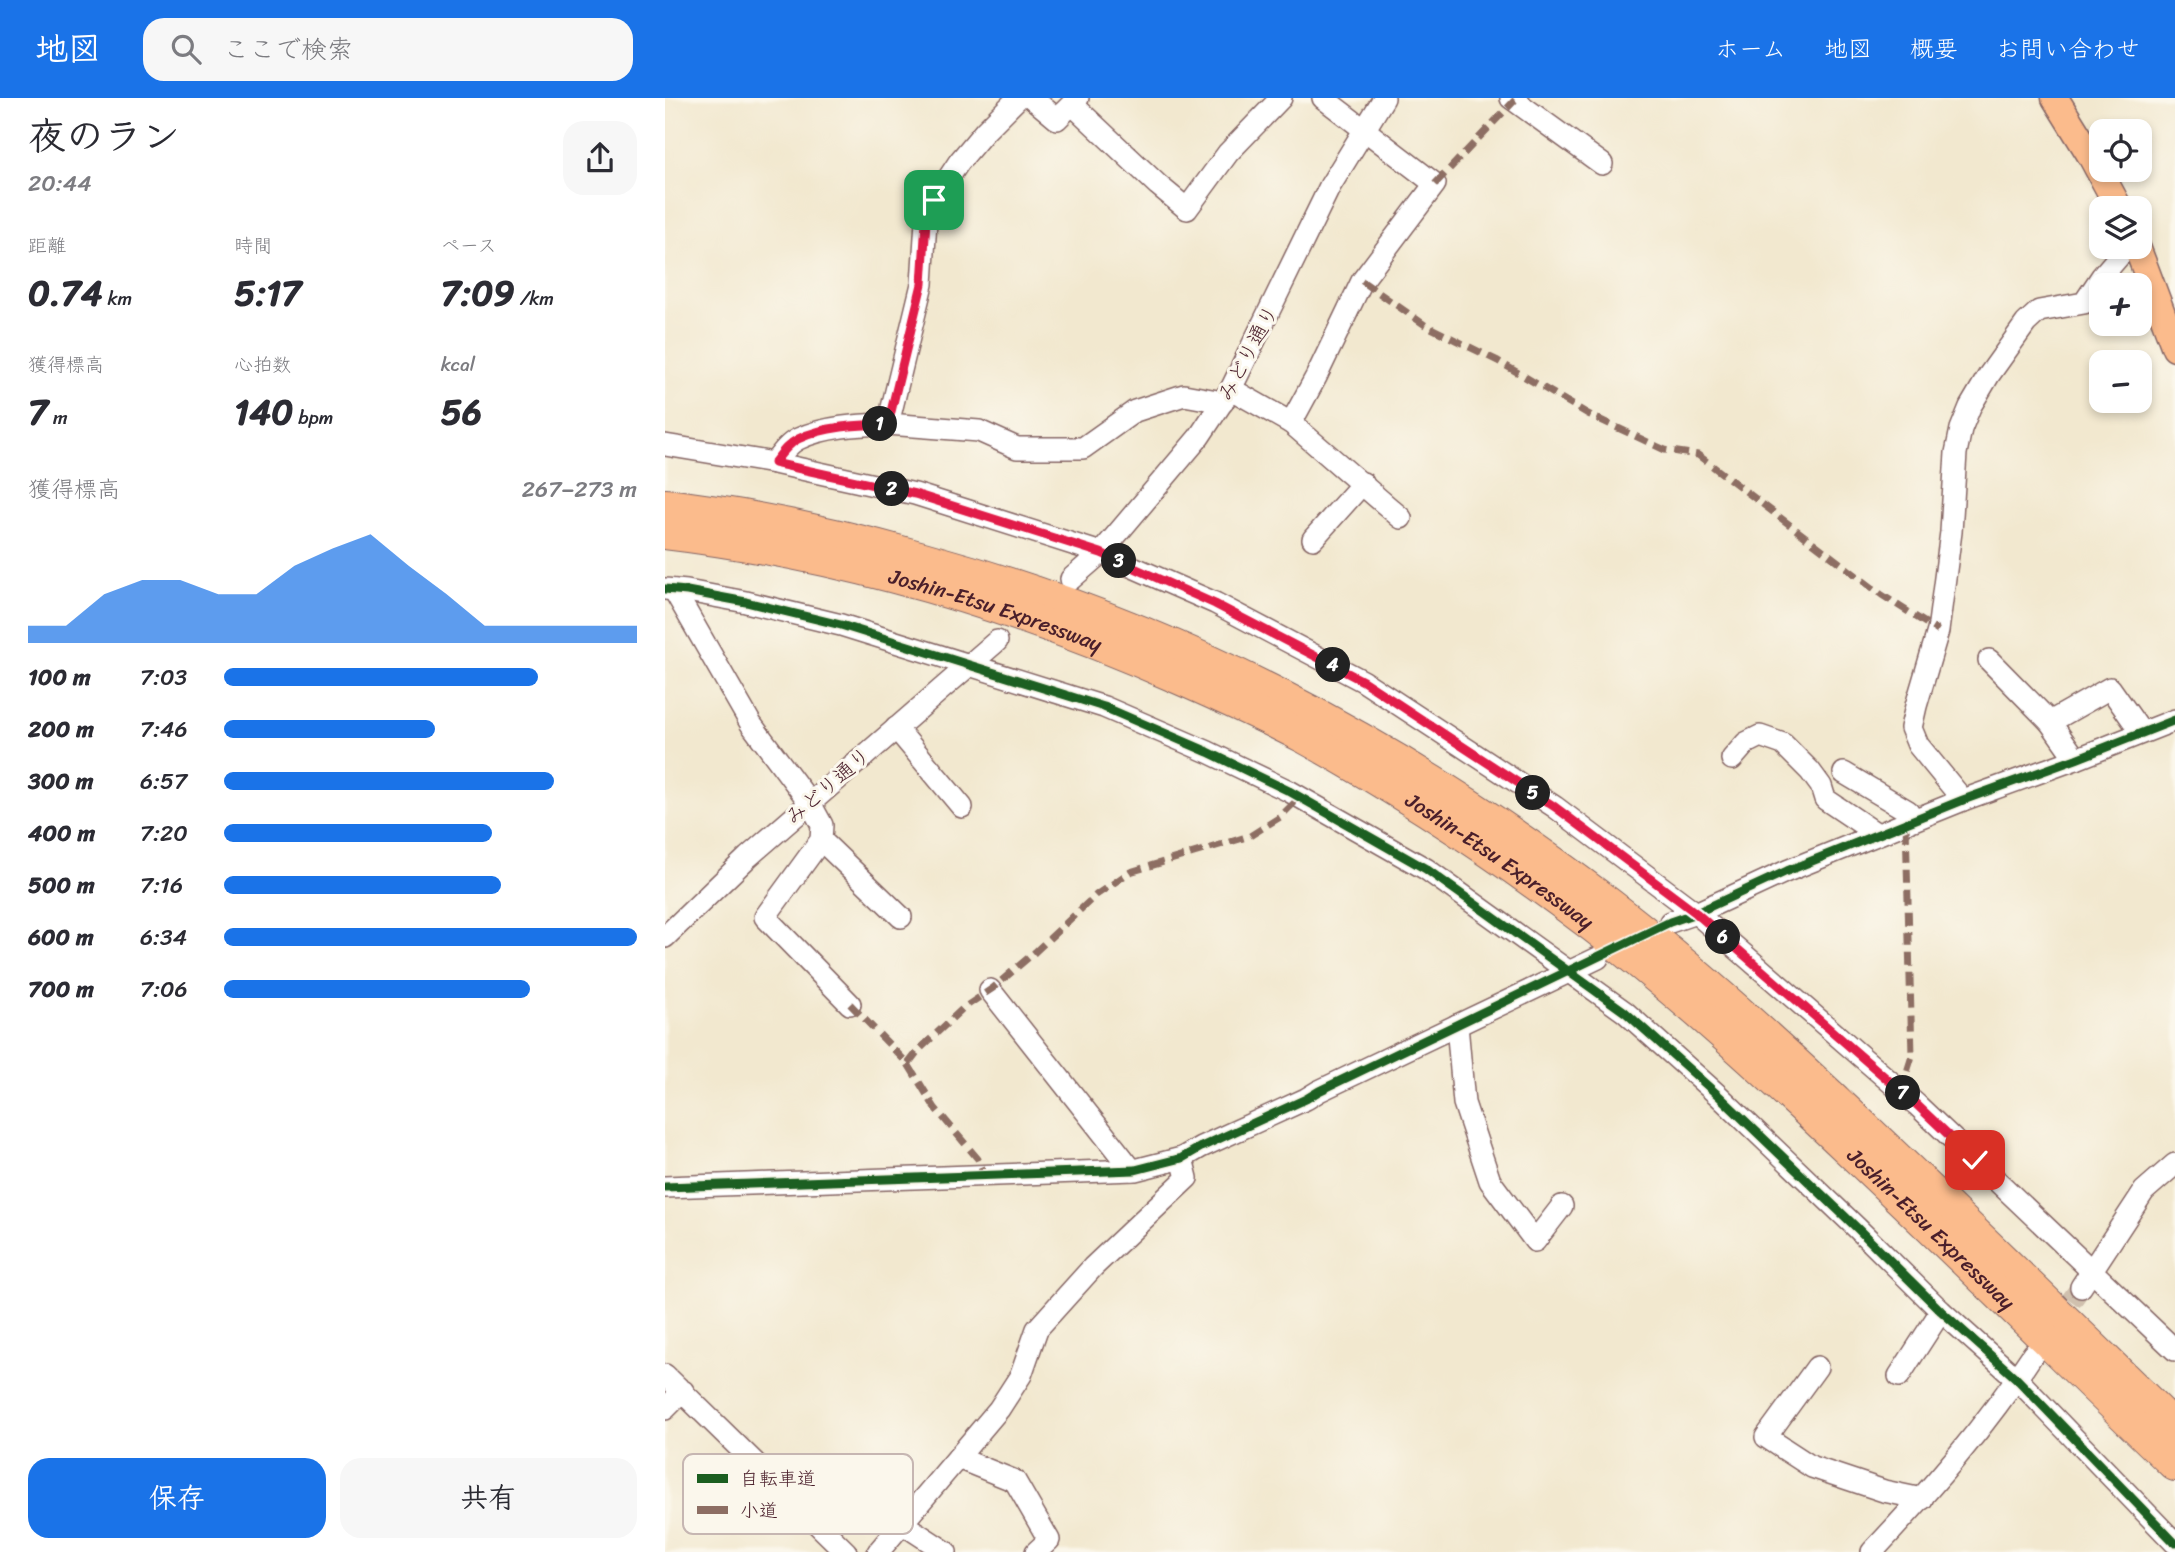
<!DOCTYPE html>
<html lang="ja">
<head>
<meta charset="utf-8">
<style>
  :root { --surface:#fff; --page:#f7f7f7; --text:#2b2b33; --muted:#7c7c81; --accent:#1a73e8 }
  body { margin:0; font-family:Sriracha,"Klee One",sans-serif; background:var(--page); color:var(--text); height:100vh; display:flex; flex-direction:column; font-size:26px; white-space:nowrap }
  * { box-sizing:border-box; margin:0 }
  p { font-size:23px; color:var(--muted) }
  .icon { flex:none; width:38px; height:38px; fill:none; stroke:currentColor; stroke-width:2; stroke-linecap:round; stroke-linejoin:round }
  .map { position:relative; flex:1; overflow:hidden }
  .sheet { display:flex; flex-direction:column; background:var(--surface); width:665px }
  .sheet>* { flex:none }
  .fabs { position:absolute; left:1424px; top:21px; display:grid; gap:14px }
  .fabs a { display:grid; place-items:center; width:63px; height:63px; border-radius:14px; background:var(--surface); box-shadow:0 4px 10px #0003; font-size:35px }
  .pin { position:absolute; display:grid; place-items:center; width:60px; height:60px; color:#fff; margin:-30px; border-radius:14px; box-shadow:0 4px 10px #0006 }
  .km { position:absolute; width:35px; height:35px; margin:-18px; border-radius:50%; background:#222; color:#fff; font-size:19px; line-height:35px; text-align:center }
  .round { display:grid; place-items:center; flex:none; width:74px; height:74px; border-radius:21px; background:var(--page) }
  .overview { display:flex; align-items:center; justify-content:space-between; height:119px; padding:0 28px }
  h1 { font-size:38px; font-weight:800; line-height:52px }
  .metrics { display:grid; grid-template-columns:repeat(3,1fr); gap:10px; height:119px; padding:7px 28px }
  .metrics div { display:grid; align-content:center }
  .metrics b { font-size:35px; font-weight:800 }
  .metrics small { font-size:19px; font-weight:400 }
  .metrics p { font-size:19px }
  .chart { height:196px; padding:14px 28px }
  .chart p { display:flex; justify-content:space-between }
  .chart svg { width:100%; height:126px; margin-top:7px; fill:var(--accent); opacity:.7 }
  .action { display:flex; gap:14px; margin-top:auto; padding:14px 28px }
  .action a { flex:1; height:80px; border-radius:21px; background:var(--accent); color:#fff; font-size:28px; font-weight:800; line-height:80px; text-align:center }
  .action a+a { background:var(--page); color:var(--text) }
  ul { padding:0 28px; list-style:none; font-size:23px }
  li { display:grid; grid-template-columns:112px 84px 1fr; align-items:center; height:52px }
  li i { height:18px; border-radius:9px; background:var(--accent) }
  header { display:flex; align-items:center; gap:42px; box-sizing:border-box; height:98px; padding:0 35px; background:var(--accent); color:#fff }
  header strong { font-size:33px }
  nav { display:flex; gap:38px; margin-inline-start:auto; font-size:24px }
  .search { width:490px; height:63px; background:var(--page); display:flex; align-items:center; gap:18px; box-sizing:border-box; padding:0 24px; border-radius:21px; color:var(--muted); font-size:26px }
  main { display:flex; flex:1; min-height:0 }
  .map>svg:first-child { display:block }
  .lines { fill:none; stroke-linecap:round; stroke-linejoin:round }
  .minor-tunnel { stroke:#d0c0ae; stroke-width:21; stroke-dasharray:21 10; stroke-linecap:butt }
  .minor-casing { stroke:#856564; stroke-width:24 }
  .major-casing { stroke:#856564; stroke-width:29 }
  .highway-casing { stroke:#856564; stroke-width:34 }
  .minor { stroke:#fff; stroke-width:21 }
  .major { stroke:#fbbb8c; stroke-width:26 }
  .highway { stroke:#fbbb8c; stroke-width:32 }
  .quiet { stroke:#8d6e63; stroke-width:7; stroke-dasharray:14 7; stroke-linecap:butt }
  .cycleway-casing { stroke:#fbf7ec; stroke-width:13 }
  .cycleway { stroke:#1b5e20; stroke-width:9 }
  .route-casing { stroke:#fff; stroke-width:14 }
  .route { stroke:#e11d48; stroke-width:9 }
  .labels { text-anchor:middle; dominant-baseline:central; stroke-width:6; stroke-linejoin:round; paint-order:stroke }
  .street-label { font-size:21px; fill:#4a1f2b; stroke:#fbf7ec }
  .key { fill:#fbf7ec; stroke:#c6b6b2; stroke-width:2 }
  .key-label { font-size:19px; fill:#4a1f2b }
</style>
</head>
<body>
<header>
<strong>地図</strong>
<div class="search"><svg class="icon" aria-label="search" viewBox="0 0 24 24"><circle cx="10" cy="10" r="6"/><path d="M15 15l6 6"/></svg>ここで検索</div>
<nav><a>ホーム</a><a>地図</a><a>概要</a><a>お問い合わせ</a></nav>
</header>
<main>
<section class="sheet">
<div class="overview"><div><h1>夜のラン</h1><p>20:44</p></div><a class="round"><svg class="icon" aria-label="share" viewBox="0 0 24 24"><path d="M12 15V3M7 8l5-5 5 5M5 13v7h14v-7"/></svg></a></div>
<div class="metrics">
<div><p>距離</p><b>0.74<small> km</small></b></div>
<div><p>時間</p><b>5:17</b></div>
<div><p>ペース</p><b>7:09<small> /km</small></b></div>
</div>
<div class="metrics">
<div><p>獲得標高</p><b>7<small> m</small></b></div>
<div><p>心拍数</p><b>140<small> bpm</small></b></div>
<div><p>kcal</p><b>56</b></div>
</div>
<div class="chart"><p><span>獲得標高</span>267–273 m</p>
<svg viewBox="0 0 160 44" preserveAspectRatio="none"><path d="M0 44V38L10 38L20 27L30 22L40 22L50 27L60 27L70 17L80 11L90 6L100 17L110 27L120 38L130 38L140 38L150 38L160 38V44z"/></svg>
</div>
<ul>
<li><b>100 m</b>7:03<i style="width:76%"></i></li>
<li><b>200 m</b>7:46<i style="width:51%"></i></li>
<li><b>300 m</b>6:57<i style="width:80%"></i></li>
<li><b>400 m</b>7:20<i style="width:65%"></i></li>
<li><b>500 m</b>7:16<i style="width:67%"></i></li>
<li><b>600 m</b>6:34<i style="width:100%"></i></li>
<li><b>700 m</b>7:06<i style="width:74%"></i></li>
</ul>
<div class="action"><a>保存</a><a>共有</a></div>
</section>
<div class="map">
<svg width="1510" height="1454" viewBox="0 0 1510 1454">
  <rect width="100%" height="100%" fill="#fbf7ec"/>
  <filter id="ink" filterUnits="userSpaceOnUse"><feTurbulence type="fractalNoise" baseFrequency=".0143" numOctaves="2"/><feDisplacementMap in="SourceGraphic" scale="14" xChannelSelector="R" yChannelSelector="G"/><feConvolveMatrix kernelMatrix="1 2 1 2 8 2 1 2 1" color-interpolation-filters="sRGB"/></filter>
  <filter id="wash" filterUnits="userSpaceOnUse"><feTurbulence type="fractalNoise" baseFrequency=".00686" numOctaves="4" result="noise"/><feDisplacementMap in="SourceGraphic" scale="28" xChannelSelector="R" yChannelSelector="G"/><feGaussianBlur stdDeviation="1.57" result="paint"/><feColorMatrix in="noise" values="0 0 0 0 0 0 0 0 0 0 0 0 0 0 0 0 0 1.4 0 .05"/><feComposite in="paint" operator="in"/></filter>
  <g filter="url(#wash)">
    <rect width="100%" height="100%" fill="#f2e8cf"/>
  </g>
  <g filter="url(#ink)">
    <g class="lines">
      <!-- minor-tunnel -->
      <polyline class="minor-tunnel" points="1388,1228 1416,1189"/>
      <!-- minor casing -->
      <g class="minor-casing">
        <g id="minor">
          <polyline points="367,0 392,21 413,0"/>
          <polyline points="846,0 937,66"/>
          <polyline points="407,6 493,87 522,111 563,55 616,0"/>
          <polyline points="566,291 626,325 651,279 697,183 770,86 658,0"/>
          <polyline points="626,325 736,420"/>
          <polyline points="223,326 314,333 352,350 418,350 470,313 519,297 558,304"/>
          <polyline points="0,347 109,365 250,396 436,455 550,505 698,583 890,709 1031,815 1252,1007 1510,1252"/>
          <path d="M109,365C116,356 123,346 133,341C160,328 194,327 223,326L257,186L261,123L269,102L294,64L320,33L353,0"/>
          <polyline points="648,441 698,385"/>
          <polyline points="406,481 436,455 534,339 566,291 665,88 719,0"/>
          <polyline points="0,491 22,493 81,504 176,527 439,609 543,654 624,693 761,771 960,914 1054,998 1192,1130 1276,1213 1352,1281 1510,1445"/>
          <polyline points="9,492 86,626 145,705 157,727 156,742 100,819 185,906"/>
          <polyline points="1324,562 1385,624 1411,661"/>
          <polyline points="1385,624 1445,590 1476,634"/>
          <polyline points="231,630 297,709"/>
          <polyline points="1067,661 1081,645 1095,638 1118,646 1145,673 1156,688 1160,701 1212,736"/>
          <polyline points="1179,675 1243,713 1241,725"/>
          <polyline points="1298,702 1253,647 1246,630 1251,608 1273,533 1286,434 1291,355 1296,331 1305,309 1324,277 1361,225 1374,213 1419,205 1437,178 1462,149"/>
          <polyline points="156,742 236,819"/>
          <polyline points="1005,824 1031,815 1122,773 1298,702 1411,661 1510,622"/>
          <polyline points="0,839 83,759 332,543"/>
          <polyline points="325,892 467,1072"/>
          <polyline points="792,927 799,1005 825,1083 870,1143 897,1108"/>
          <polyline points="0,1089 470,1072 517,1060 536,1049 641,1001 654,993 933,860"/>
          <polyline points="1416,1189 1479,1093 1510,1066"/>
          <polyline points="1152,1269 1101,1339 1147,1369 1219,1393 1257,1401"/>
          <polyline points="0,1277 181,1454"/>
          <polyline points="1234,1278 1276,1213"/>
          <polyline points="0,1311 18,1293"/>
          <polyline points="293,1360 350,1383 384,1442 371,1454"/>
          <polyline points="238,1426 281,1454"/>
          <polyline points="213,1454 334,1311 356,1277 372,1231 428,1169 522,1080 517,1060"/>
          <path d="M1207,1454C1266,1391 1321,1328 1368,1256"/>
        </g>
      </g>
      <!-- major casing -->
      <g class="major-casing">
        <g id="major">
          <polyline points="1390,0 1426,58 1454,110"/>
          <polyline points="1472,149 1510,250"/>
        </g>
      </g>
      <!-- highway casing -->
      <g class="highway-casing">
        <g id="highway">
          <path d="M0,407C87,417 174,436 258,460C513,530 733,645 943,805C1032,873 1115,950 1196,1026C1302,1126 1406,1228 1510,1329"/>
          <path id="s1" d="M0,435C178,456 352,508 516,581C557,599 599,618 639,639C740,695 837,759 929,829C1020,899 1105,978 1189,1057C1297,1159 1403,1264 1510,1367"/>
        </g>
      </g>
      <!-- minor -->
      <use href="#minor" class="minor"/>
      <!-- major -->
      <use href="#major" class="major"/>
      <!-- highway -->
      <use href="#highway" class="highway"/>
      <!-- quiet -->
      <g class="quiet">
        <polyline points="770,86 850,2"/>
        <polyline points="697,183 760,227 833,263 923,316 1000,352 1033,357 1217,497 1273,533"/>
        <polyline points="185,906 243,966 270,1010 313,1061 320,1078"/>
        <polyline points="243,966 253,953 297,911 328,890 370,854 431,797 465,774 585,738 615,719 635,699"/>
        <polyline points="1236,993 1247,958 1241,725"/>
      </g>
      <!-- cycleway casing -->
      <g class="cycleway-casing">
        <g id="cycleway">
          <polyline points="0,491 22,493 81,504 176,527 439,609 543,654 624,693 761,771 960,914 1054,998 1192,1130 1276,1213 1352,1281 1510,1445"/>
          <polyline points="0,1089 470,1072 517,1060 536,1049 641,1001 654,993 1005,824 1031,815 1122,773 1298,702 1411,661 1510,622"/>
        </g>
      </g>
      <!-- cycleway -->
      <use href="#cycleway" class="cycleway"/>
    </g>
  </g>
  <g class="lines" filter="url(#ink)">
    <!-- route casing -->
    <g class="route-casing">
      <path id="route" d="M269,102L261,123L257,186L223,326C194,327 160,328 133,341C123,346 116,356 109,365L250,396L436,455L550,506L698,583L890,709L1031,815L1252,1007L1310,1062"/>
    </g>
    <!-- route -->
    <use href="#route" class="route"/>
  </g>
  <g class="labels">
    <!-- street labels -->
    <g class="street-label">
      <text transform="translate(583 255) rotate(-62)">みどり通り</text>
      <text stroke="none"><textPath href="#s1" startOffset="340">Joshin-Etsu Expressway</textPath></text>
      <text transform="translate(163 688) rotate(-41)">みどり通り</text>
      <text stroke="none"><textPath href="#s1" startOffset="906">Joshin-Etsu Expressway</textPath></text>
      <text stroke="none"><textPath href="#s1" startOffset="1474">Joshin-Etsu Expressway</textPath></text>
    </g>
  </g>
  <!-- legend -->
  <rect x="18" y="1356" width="230" height="80" rx="10" class="key"/>
  <rect x="32" y="1376" width="31" height="9" fill="#1b5e20"/>
  <rect x="32" y="1408" width="31" height="8" fill="#8d6e63"/>
  <g class="key-label">
    <text x="75" y="1387">自転車道</text>
    <text x="75" y="1419">小道</text>
  </g>
</svg>
<div class="fabs">
<a><svg class="icon" aria-label="locate" viewBox="0 0 24 24"><circle cx="12" cy="12" r="6"/><path d="M12 2v4M12 18v4M2 12h4M18 12h4"/></svg></a>
<a><svg class="icon" aria-label="layers" viewBox="0 0 24 24"><path d="M12 4l9 5-9 5-9-5zM3 14l9 5 9-5"/></svg></a>
<a>+</a>
<a>−</a>
</div>
<div class="pin" style="left:269px;top:102px;background:#1e9e55"><svg class="icon" aria-label="arrive" viewBox="0 0 24 24"><path d="M6 21V4h12l-3 4 3 4H6"/></svg></div>
<div class="pin" style="left:1310px;top:1062px;background:#d93025"><svg class="icon" aria-label="check" viewBox="0 0 24 24"><path d="M5 12l5 5 9-10"/></svg></div>
<b class="km" style="left:215px;top:326px">1</b>
<b class="km" style="left:227px;top:391px">2</b>
<b class="km" style="left:454px;top:463px">3</b>
<b class="km" style="left:668px;top:567px">4</b>
<b class="km" style="left:868px;top:695px">5</b>
<b class="km" style="left:1058px;top:839px">6</b>
<b class="km" style="left:1238px;top:995px">7</b>
</div>
</main>
</body>
</html>
